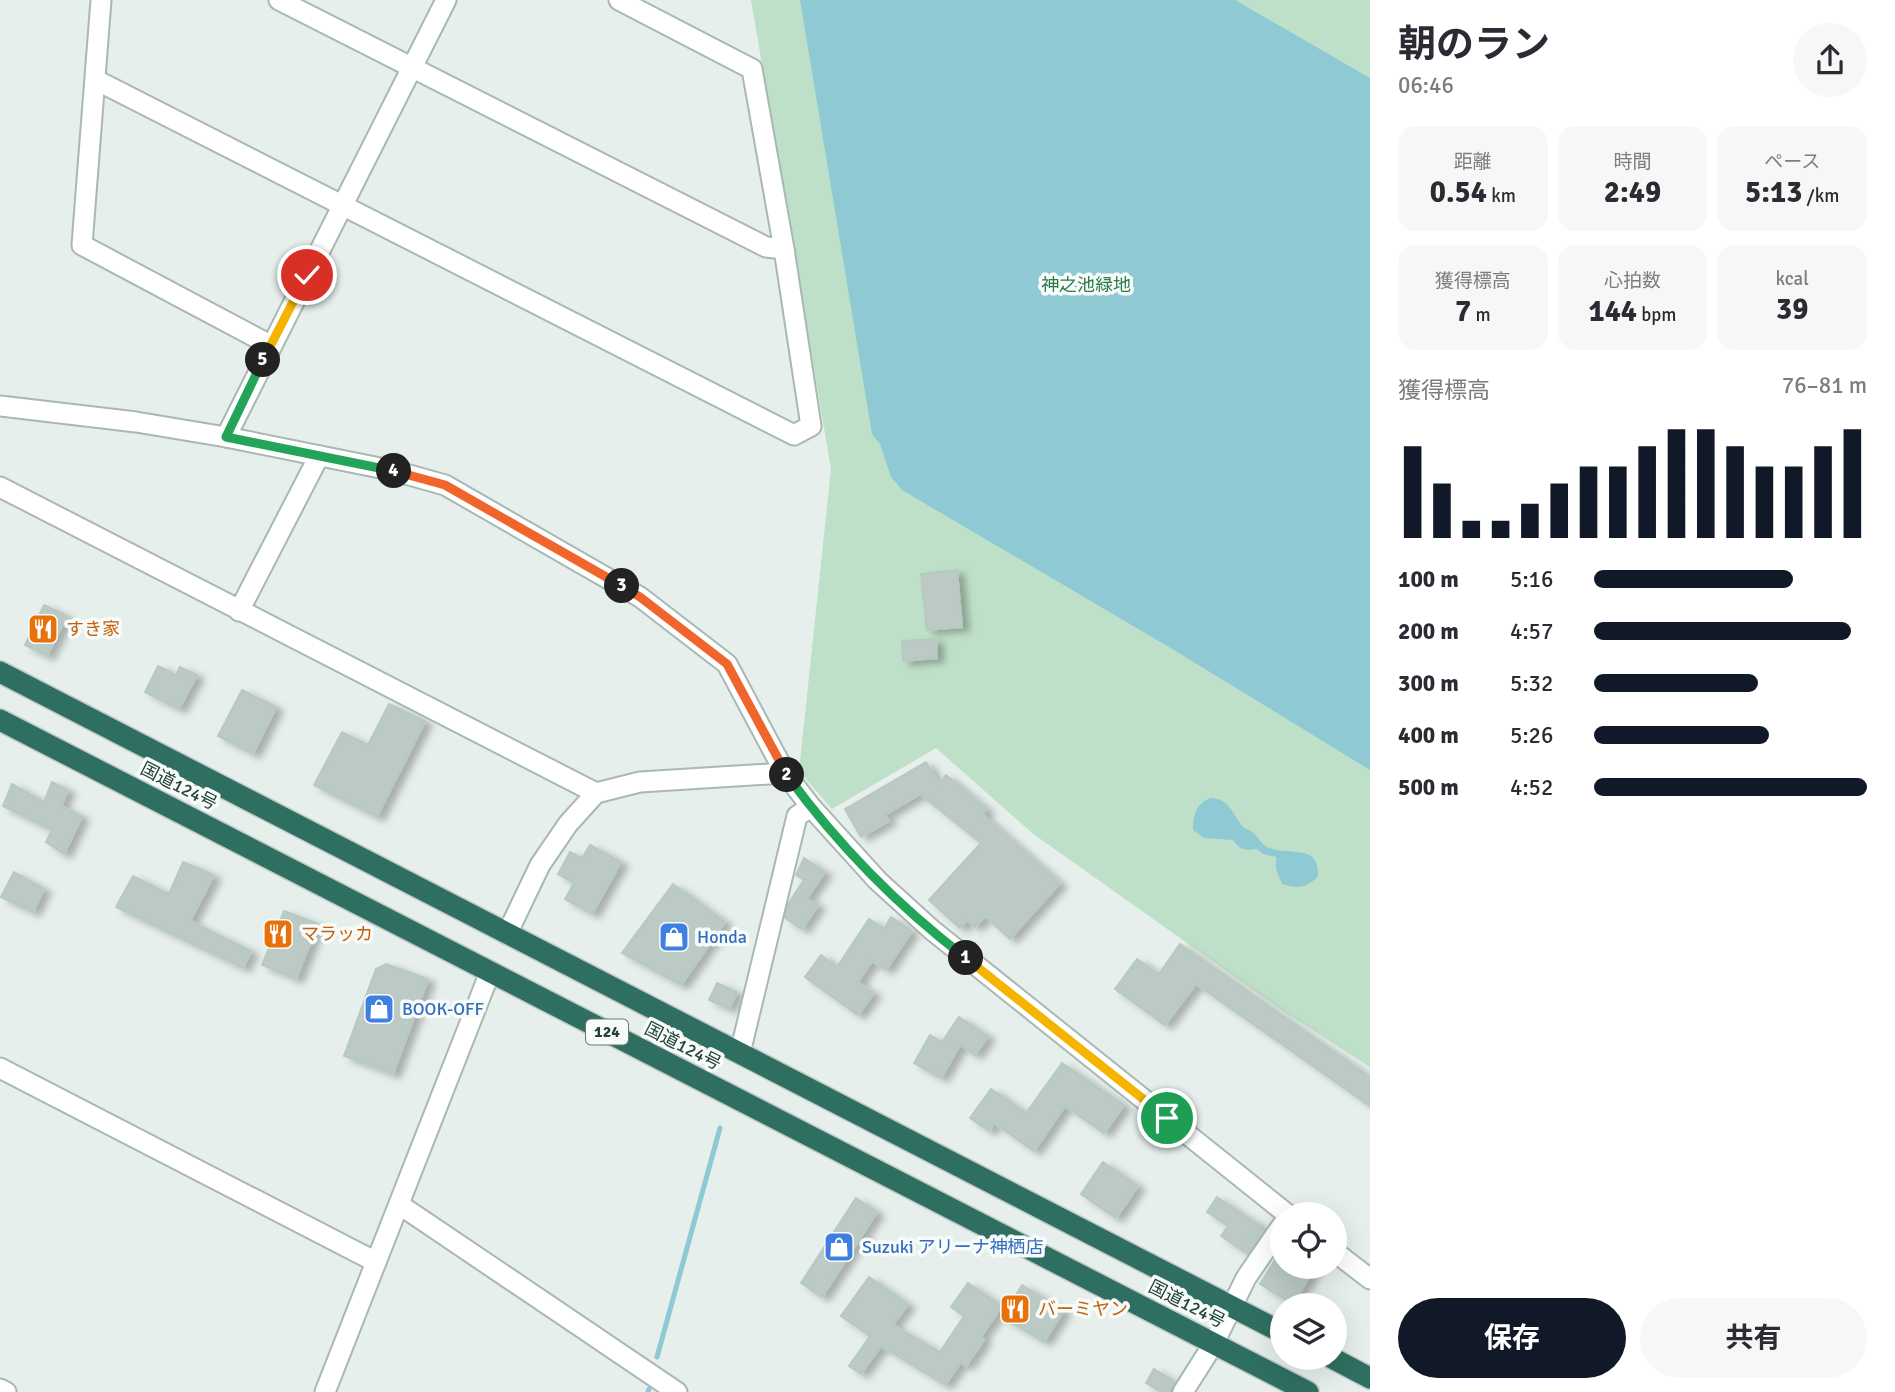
<!DOCTYPE html>
<html lang="ja">
<head>
<meta charset="utf-8">
<style>
  :root { --surface:#fff; --page:#f7f7f7; --text:#2b2b33; --muted:#7c7c81; --accent:#111827 }
  body { margin:0; font-family:Signika,"Noto Sans JP",sans-serif; background:var(--page); color:var(--text); height:100vh; display:flex; flex-direction:column; font-size:26px; white-space:nowrap }
  * { box-sizing:border-box; margin:0 }
  p { font-size:23px; color:var(--muted) }
  .icon { flex:none; width:38px; height:38px; fill:none; stroke:currentColor; stroke-width:2; stroke-linecap:round; stroke-linejoin:round }
  .map { position:relative; flex:1; overflow:hidden }
  .side { display:flex; flex-direction:column; background:var(--surface); width:525px }
  .side>* { flex:none }
  .tools { position:absolute; left:1270px; top:1202px; display:grid; gap:14px }
  .tools a { display:grid; place-items:center; width:77px; height:77px; border-radius:50%; background:var(--surface); box-shadow:0 7px 28px #0002; font-size:35px }
  .pin { position:absolute; display:grid; place-items:center; width:60px; height:60px; color:#fff; margin:-30px; border:4px solid #fff; border-radius:50%; box-shadow:0 2px 7px #0007 }
  .km { position:absolute; width:35px; height:35px; margin:-18px; border-radius:50%; background:#222; color:#fff; font-size:19px; line-height:35px; text-align:center }
  .round { display:grid; place-items:center; flex:none; width:74px; height:74px; border-radius:37px; background:var(--page) }
  .overview { display:flex; align-items:center; justify-content:space-between; height:119px; padding:0 28px }
  h1 { font-size:38px; font-weight:700; line-height:52px }
  .metrics { display:grid; grid-template-columns:repeat(3,1fr); gap:10px; height:119px; padding:7px 28px }
  .metrics div { display:grid; align-content:center; border-radius:18px; background:var(--page); text-align:center }
  .metrics b { font-size:30px; font-weight:700 }
  .metrics small { font-size:19px; font-weight:400 }
  .metrics p { font-size:19px }
  .chart { height:196px; padding:14px 28px }
  .chart p { display:flex; justify-content:space-between }
  .chart svg { width:100%; height:126px; margin-top:7px; stroke:var(--accent); stroke-width:6 }
  .primary-button { display:flex; gap:14px; margin-top:auto; padding:14px 28px }
  .primary-button a { flex:1; height:80px; border-radius:42px; background:var(--accent); color:#fff; font-size:28px; font-weight:700; line-height:80px; text-align:center }
  .primary-button a+a { background:var(--page); color:var(--text) }
  ul { padding:0 28px; list-style:none; font-size:23px }
  li { display:grid; grid-template-columns:112px 84px 1fr; align-items:center; height:52px }
  li i { height:18px; border-radius:9px; background:var(--accent) }
  main { display:flex; flex:1; min-height:0 }
  .map>svg:first-child { display:block }
  .green { fill:#bfe0c8 }
  .water { fill:#8ec9d4 }
  .lines { fill:none; stroke-linecap:round; stroke-linejoin:round }
  .stream { stroke:#8ec9d4; stroke-width:5 }
  .building { fill:#bbcac4; stroke:#b8c9c2; stroke-width:2; filter:url(#shadow) }
  .minor-casing { stroke:#a8b8b2; stroke-width:23 }
  .highway-casing { stroke:#c2cac8; stroke-width:24 }
  .minor { stroke:#fff; stroke-width:19 }
  .highway { stroke:#2f6f62; stroke-width:21 }
  .split-1-casing { stroke:#fff; stroke-width:14 }
  .split-2-casing { stroke:#fff; stroke-width:14 }
  .split-3-casing { stroke:#fff; stroke-width:14 }
  .split-4-casing { stroke:#fff; stroke-width:14 }
  .split-5-casing { stroke:#fff; stroke-width:14 }
  .split-6-casing { stroke:#fff; stroke-width:14 }
  .split-1 { stroke:#f5b400; stroke-width:9 }
  .split-2 { stroke:#22a559; stroke-width:9 }
  .split-3 { stroke:#f0652b; stroke-width:9 }
  .split-4 { stroke:#f0652b; stroke-width:9 }
  .split-5 { stroke:#22a559; stroke-width:9 }
  .split-6 { stroke:#f5b400; stroke-width:9 }
  .labels { text-anchor:middle; dominant-baseline:central; stroke-width:7; stroke-linejoin:round; paint-order:stroke }
  .shield { fill:#f7fbf9; stroke:#637a73; stroke-width:2 }
  .shield-label { font-size:16px; font-weight:bold; fill:#24423a }
  .park-label { font-size:18px; fill:#2d7a4b; stroke:#f7fbf9 }
  .food-label { font-size:18px; fill:#c56008; stroke:#f7fbf9; text-anchor:start }
  .street-label { font-size:18px; fill:#24423a; stroke:#f7fbf9 }
  .shop-label { font-size:18px; fill:#366cbe; stroke:#f7fbf9; text-anchor:start }
</style>
</head>
<body>
<main>
<div class="map">
<svg width="1370" height="1392" viewBox="0 0 1370 1392">
  <defs>
    <filter id="shadow"><feDropShadow dx="7" dy="4" stdDeviation="3.5" flood-color="#0004"/></filter>
  </defs>
  <rect width="100%" height="100%" fill="#e6efeb"/>
  <!-- green -->
  <polygon class="green" points="751,0 1370,0 1370,1067 1283,1011 1032,833 936,748 832,809 799,771 831,469"/>
  <!-- water -->
  <g class="water">
    <polygon points="800,0 1235,0 1370,78 1370,770 1174,650 902,490 891,477 880,444 872,434"/>
    <path d="M1210,798C1229,798 1233,814 1242,826C1244,829 1248,829 1251,831C1258,836 1260,843 1267,847C1286,857 1320,842 1318,876C1307,888 1298,889 1282,884L1276,869V857L1263,854L1257,849C1245,851 1240,850 1233,840L1204,838L1193,830C1193,815 1196,804 1210,798Z"/>
  </g>
  <g class="lines">
    <!-- stream -->
    <g class="stream">
      <polyline points="657,1357 720,1128"/>
      <polyline points="648,1392 649,1389"/>
    </g>
  </g>
  <!-- building -->
  <g class="building">
    <polygon points="957,570 962,627 927,630 921,574"/>
    <polygon points="44,605 67,616 47,656 25,645"/>
    <polygon points="936,639 937,658 903,661 902,641"/>
    <polygon points="158,666 176,675 180,667 197,675 179,709 145,692"/>
    <polygon points="242,690 276,707 253,754 218,736"/>
    <polygon points="389,704 425,721 377,817 314,785 342,732 368,745"/>
    <polygon points="926,762 939,784 946,775 987,809 982,814 1060,883 1010,939 985,916 975,927 967,920 960,928 929,900 981,843 920,794 885,815 889,821 861,837 845,809"/>
    <polygon points="52,782 68,790 61,806 82,816 64,854 46,842 52,830 3,806 12,784 44,802"/>
    <polygon points="590,845 621,862 592,914 565,899 574,883 558,874 570,852 582,858"/>
    <polygon points="804,858 825,872 807,898 818,905 802,929 785,918 788,904 804,880 796,875"/>
    <polygon points="183,862 214,875 190,921 251,951 243,968 116,907 133,876 169,894"/>
    <polygon points="14,872 44,889 33,912 1,897"/>
    <polygon points="673,884 725,922 681,985 622,953"/>
    <polygon points="284,911 318,924 296,979 262,965"/>
    <polygon points="891,917 912,931 886,970 872,961 858,982 874,993 858,1015 805,977 821,955 837,967 869,919 884,929"/>
    <polygon points="1180,944 1370,1077 1370,1106 1196,984 1165,1025 1115,989 1137,959 1159,974"/>
    <polygon points="386,964 428,979 393,1074 344,1056 376,969"/>
    <polygon points="717,983 737,992 729,1009 709,1000"/>
    <polygon points="959,1017 988,1036 975,1055 960,1045 941,1078 914,1063 930,1035 942,1042"/>
    <polygon points="1062,1063 1124,1105 1104,1133 1065,1106 1034,1151 994,1123 989,1131 970,1118 991,1089 1026,1113"/>
    <polygon points="1103,1162 1138,1186 1116,1218 1081,1194"/>
    <polygon points="1217,1197 1265,1229 1248,1254 1221,1236 1228,1226 1207,1212"/>
    <polygon points="856,1198 877,1212 822,1297 801,1283"/>
    <polygon points="1283,1247 1283,1267 1315,1267 1293,1304 1260,1284"/>
    <polygon points="869,1277 908,1304 893,1325 940,1352 964,1316 951,1307 968,1283 1002,1306 980,1338 984,1340 966,1366 961,1362 945,1385 881,1346 861,1374 849,1366 870,1336 841,1316"/>
    <polygon points="1022,1285 1064,1310 1044,1342 1002,1317"/>
    <polygon points="1154,1369 1174,1381 1168,1392 1161,1392 1146,1383"/>
  </g>
  <g class="lines">
    <!-- minor casing -->
    <g class="minor-casing">
      <g id="minor">
        <polyline points="101,0 82,245 270,345"/>
        <polyline points="279,0 766,247 784,249"/>
        <polyline points="96,80 794,435 811,426 784,249 752,69 619,0"/>
        <polyline points="0,406 136,422 226,437 395,471 445,485 640,597 727,664 785,773 811,807 878,881 932,930 1287,1214"/>
        <polyline points="226,437 446,0"/>
        <polyline points="0,487 596,793"/>
        <polyline points="239,611 319,456"/>
        <polyline points="507,934 540,865 568,824 596,793 640,782 785,773"/>
        <polyline points="740,1053 797,816 811,807"/>
        <polyline points="0,1068 376,1262"/>
        <polyline points="400,1205 677,1392"/>
        <polyline points="1335,1252 1370,1279"/>
        <polyline points="0,1389 6,1392"/>
        <polyline points="325,1392 490,972"/>
        <polyline points="1183,1392 1214,1343 1246,1278 1283,1224"/>
      </g>
    </g>
    <!-- highway casing -->
    <g class="highway-casing">
      <g id="highway">
        <polyline points="0,672 1283,1333"/>
        <polyline points="0,720 1308,1392"/>
        <polyline points="1332,1358 1370,1378"/>
      </g>
    </g>
    <!-- minor -->
    <use href="#minor" class="minor"/>
    <!-- highway -->
    <use href="#highway" class="highway"/>
  </g>
  <g class="lines">
    <!-- split-1 casing -->
    <g class="split-1-casing">
      <polyline id="split-1" points="966,958 1167,1118"/>
    </g>
    <!-- split-2 casing -->
    <g class="split-2-casing">
      <path id="split-2" d="M787,775C837,844 898,906 966,958"/>
    </g>
    <!-- split-3 casing -->
    <g class="split-3-casing">
      <polyline id="split-3" points="622,586 640,597 727,664 787,775"/>
    </g>
    <!-- split-4 casing -->
    <g class="split-4-casing">
      <polyline id="split-4" points="394,471 445,485 622,586"/>
    </g>
    <!-- split-5 casing -->
    <g class="split-5-casing">
      <polyline id="split-5" points="263,360 226,437 394,471"/>
    </g>
    <!-- split-6 casing -->
    <g class="split-6-casing">
      <polyline id="split-6" points="263,360 307,275"/>
    </g>
    <!-- split-1 -->
    <use href="#split-1" class="split-1"/>
    <!-- split-2 -->
    <use href="#split-2" class="split-2"/>
    <!-- split-3 -->
    <use href="#split-3" class="split-3"/>
    <!-- split-4 -->
    <use href="#split-4" class="split-4"/>
    <!-- split-5 -->
    <use href="#split-5" class="split-5"/>
    <!-- split-6 -->
    <use href="#split-6" class="split-6"/>
  </g>
  <!-- icons -->
  <defs>
    <g id="restaurant-square" transform="scale(1.575)"><rect x="-9" y="-9" width="18" height="18" rx="4" fill="#e8710a" stroke="#f7fbf9"/><path d="M-5-6h1v4h1v-4h1v4h1v-4h1v5L-1.5 .5V6h-2V.5L-5-1ZM5-6V6H3V1.5H1.5Q1.5-4 5-6Z" fill="#fff"/></g>
    <g id="shop-square" transform="scale(1.575)"><rect x="-9" y="-9" width="18" height="18" rx="4" fill="#3f7fe0" stroke="#f7fbf9"/><path d="M-5-2.5h2.3a2.7 3.5 0 0 1 5.4 0H5L5.5 6h-11ZM-1.5-2.5h3a1.5 2.3 0 0 0-3 0Z" fill="#fff"/></g>
  </defs>
  <g fill-rule="evenodd">
    <use href="#restaurant-square" x="43" y="629"/>
    <use href="#restaurant-square" x="278" y="934"/>
    <use href="#shop-square" x="674" y="937"/>
    <use href="#shop-square" x="379" y="1009"/>
    <use href="#shop-square" x="839" y="1247"/>
    <use href="#restaurant-square" x="1015" y="1309"/>
  </g>
  <g class="labels">
    <!-- shield labels -->
    <rect class="shield" x="586" y="1019.5" width="42" height="25" rx="5"/>
    <g class="shield-label">
      <text x="607" y="1032">124</text>
    </g>
    <!-- park labels -->
    <g class="park-label">
      <text x="1086" y="285">神之池緑地</text>
    </g>
    <!-- food labels -->
    <g class="food-label">
      <text x="66" y="629">すき家</text>
      <text x="301" y="934">マラッカ</text>
      <text x="1038" y="1309">バーミヤン</text>
    </g>
    <!-- street labels -->
    <g class="street-label">
      <text transform="translate(179 786) rotate(27)">国道124号</text>
      <text transform="translate(683 1046) rotate(27)">国道124号</text>
      <text transform="translate(1187 1304) rotate(27)">国道124号</text>
    </g>
    <!-- shop labels -->
    <g class="shop-label">
      <text x="697" y="937">Honda</text>
      <text x="402" y="1009">BOOK-OFF</text>
      <text x="862" y="1247">Suzuki アリーナ神栖店</text>
    </g>
  </g>
</svg>
<div class="tools">
<a><svg class="icon" aria-label="locate" viewBox="0 0 24 24"><circle cx="12" cy="12" r="6"/><path d="M12 2v4M12 18v4M2 12h4M18 12h4"/></svg></a>
<a><svg class="icon" aria-label="layers" viewBox="0 0 24 24"><path d="M12 4l9 5-9 5-9-5zM3 14l9 5 9-5"/></svg></a>
</div>
<div class="pin" style="left:1167px;top:1118px;background:#1e9e55"><svg class="icon" aria-label="arrive" viewBox="0 0 24 24"><path d="M6 21V4h12l-3 4 3 4H6"/></svg></div>
<div class="pin" style="left:307px;top:275px;background:#d93025"><svg class="icon" aria-label="check" viewBox="0 0 24 24"><path d="M5 12l5 5 9-10"/></svg></div>
<b class="km" style="left:966px;top:958px">1</b>
<b class="km" style="left:787px;top:775px">2</b>
<b class="km" style="left:622px;top:586px">3</b>
<b class="km" style="left:394px;top:471px">4</b>
<b class="km" style="left:263px;top:360px">5</b>
</div>
<section class="side">
<div class="overview"><div><h1>朝のラン</h1><p>06:46</p></div><a class="round"><svg class="icon" aria-label="share" viewBox="0 0 24 24"><path d="M12 15V3M7 8l5-5 5 5M5 13v7h14v-7"/></svg></a></div>
<div class="metrics">
<div><p>距離</p><b>0.54<small> km</small></b></div>
<div><p>時間</p><b>2:49</b></div>
<div><p>ペース</p><b>5:13<small> /km</small></b></div>
</div>
<div class="metrics">
<div><p>獲得標高</p><b>7<small> m</small></b></div>
<div><p>心拍数</p><b>144<small> bpm</small></b></div>
<div><p>kcal</p><b>39</b></div>
</div>
<div class="chart"><p><span>獲得標高</span>76–81 m</p>
<svg viewBox="0 0 160 44" preserveAspectRatio="none"><path d="M5 44V12M15 44V25M25 44V38M35 44V38M45 44V32M55 44V25M65 44V19M75 44V19M85 44V12M95 44V6M105 44V6M115 44V12M125 44V19M135 44V19M145 44V12M155 44V6"/></svg>
</div>
<ul>
<li><b>100 m</b>5:16<i style="width:73%"></i></li>
<li><b>200 m</b>4:57<i style="width:94%"></i></li>
<li><b>300 m</b>5:32<i style="width:60%"></i></li>
<li><b>400 m</b>5:26<i style="width:64%"></i></li>
<li><b>500 m</b>4:52<i style="width:100%"></i></li>
</ul>
<div class="primary-button"><a>保存</a><a>共有</a></div>
</section>
</main>
</body>
</html>
